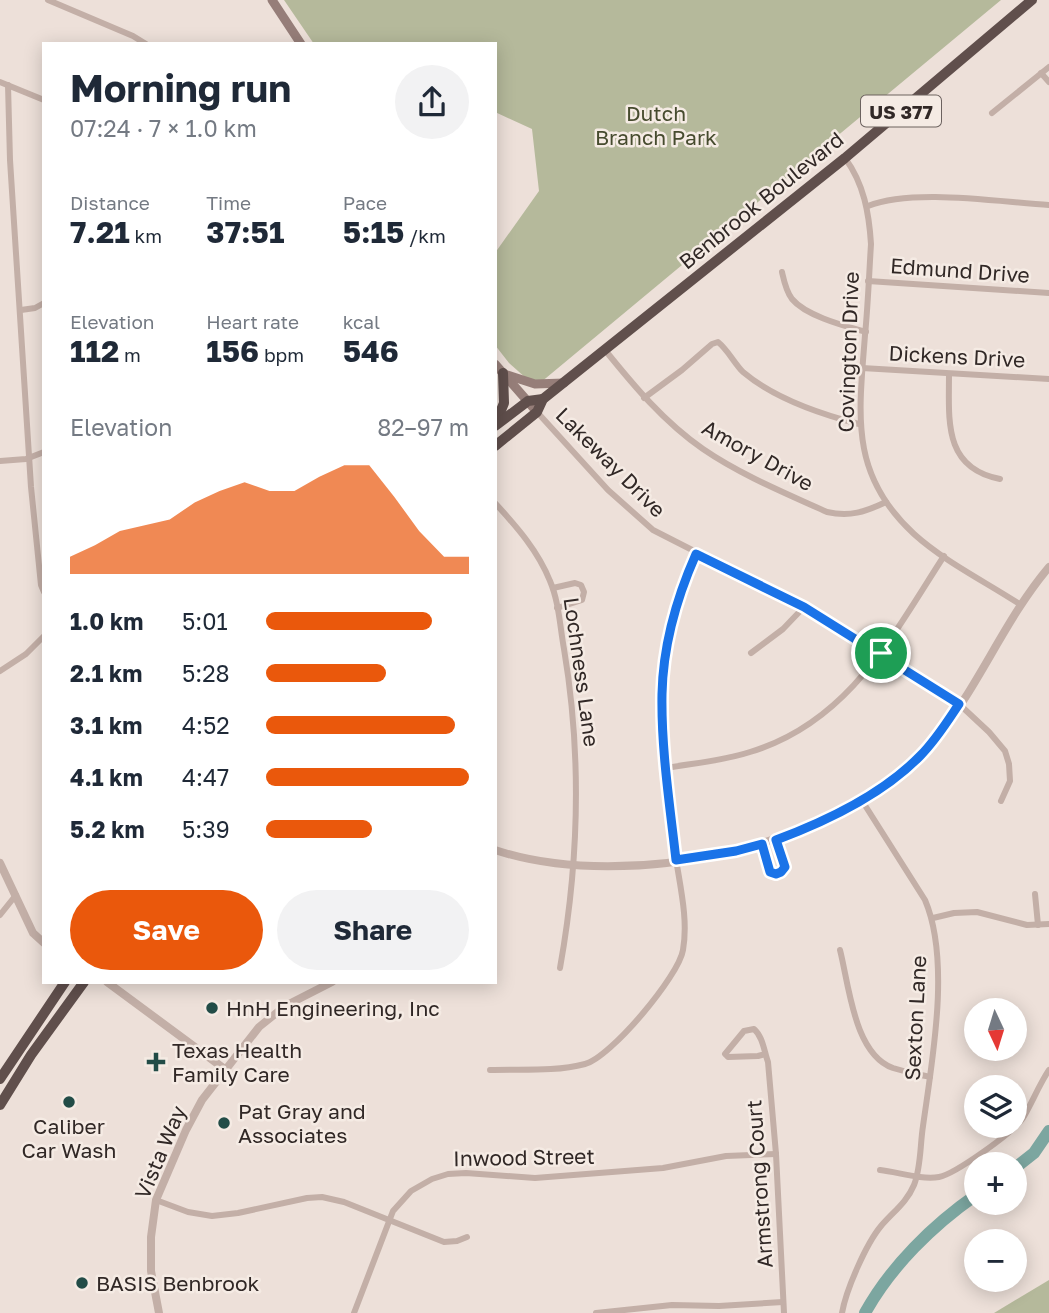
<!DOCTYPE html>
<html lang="en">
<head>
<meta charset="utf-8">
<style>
  :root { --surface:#fff; --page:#f2f2f3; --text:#1f2937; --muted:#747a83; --accent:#ea580c }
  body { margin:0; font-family:"Golos Text",sans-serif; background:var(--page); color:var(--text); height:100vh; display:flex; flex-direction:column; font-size:26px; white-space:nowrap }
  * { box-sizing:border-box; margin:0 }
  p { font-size:23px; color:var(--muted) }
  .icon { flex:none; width:38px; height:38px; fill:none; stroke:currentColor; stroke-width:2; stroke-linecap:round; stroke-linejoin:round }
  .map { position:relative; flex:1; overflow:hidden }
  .sheet { position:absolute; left:42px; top:42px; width:455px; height:942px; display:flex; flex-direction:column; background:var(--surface); border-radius:0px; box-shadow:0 4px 18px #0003 }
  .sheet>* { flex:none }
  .needle { width:46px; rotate:176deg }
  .buttons { position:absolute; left:964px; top:998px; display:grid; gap:14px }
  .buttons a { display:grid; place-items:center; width:63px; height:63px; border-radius:50%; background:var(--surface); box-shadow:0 4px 18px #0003; font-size:35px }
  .pin { position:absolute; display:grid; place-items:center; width:60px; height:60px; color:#fff; margin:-30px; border:4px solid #fff; border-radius:50%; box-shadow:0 2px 7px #0007 }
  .round { display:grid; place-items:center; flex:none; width:74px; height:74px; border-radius:37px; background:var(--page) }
  .head { display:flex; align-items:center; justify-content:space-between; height:119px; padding:0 28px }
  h1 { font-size:38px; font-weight:700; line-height:52px }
  .figures { display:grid; grid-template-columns:repeat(3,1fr); gap:10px; height:119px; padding:7px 28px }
  .figures div { display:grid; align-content:center }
  .figures b { font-size:30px; font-weight:700 }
  .figures small { font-size:19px; font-weight:400 }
  .figures p { font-size:19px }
  .chart { height:196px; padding:14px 28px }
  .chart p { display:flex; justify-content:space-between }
  .chart svg { width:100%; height:126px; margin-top:7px; fill:var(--accent); opacity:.7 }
  .cta { display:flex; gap:14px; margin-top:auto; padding:14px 28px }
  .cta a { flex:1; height:80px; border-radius:42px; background:var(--accent); color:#fff; font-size:28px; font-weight:700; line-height:80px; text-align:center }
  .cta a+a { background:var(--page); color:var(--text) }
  ul { padding:0 28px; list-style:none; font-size:23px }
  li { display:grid; grid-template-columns:112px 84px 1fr; align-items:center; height:52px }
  li i { height:18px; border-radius:9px; background:var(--accent) }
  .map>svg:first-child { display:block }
  .green { fill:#b5b99b }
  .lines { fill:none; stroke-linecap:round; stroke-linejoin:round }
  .river { stroke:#7ca6a0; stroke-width:12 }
  .minor { stroke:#c3afa7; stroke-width:6 }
  .tertiary { stroke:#c3afa7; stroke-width:8 }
  .secondary { stroke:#967e79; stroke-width:9 }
  .trunk { stroke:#604f4c; stroke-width:10 }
  .route-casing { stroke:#fff; stroke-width:14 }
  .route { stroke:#1a73e8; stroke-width:9 }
  .poi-dot { fill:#224c47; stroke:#f5ebe4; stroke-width:2.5 }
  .labels { text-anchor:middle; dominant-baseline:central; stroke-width:5; stroke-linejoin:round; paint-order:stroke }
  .shield { fill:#f5ebe4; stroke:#6c625f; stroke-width:2 }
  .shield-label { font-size:19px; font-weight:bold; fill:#312826 }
  .park-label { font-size:21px; fill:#464b2e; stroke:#f5ebe4 }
  .street-label { font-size:21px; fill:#312826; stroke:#f5ebe4 }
  .poi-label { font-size:21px; fill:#312826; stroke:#f5ebe4; text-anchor:start }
</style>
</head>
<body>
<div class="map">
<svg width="1049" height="1313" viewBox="0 0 1049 1313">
  <rect width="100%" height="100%" fill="#ede0d9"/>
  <!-- green -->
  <g class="green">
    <polygon points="284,0 1001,0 540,383 527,379 509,363 495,345 495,253 539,191 532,129 495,112 495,44 314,44"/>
    <polygon points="1049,1280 1049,1313 994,1313"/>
  </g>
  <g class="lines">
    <!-- river -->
    <g class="river">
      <polyline points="1015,1168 1034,1153 1049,1131"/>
      <path d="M865,1313C891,1266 933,1225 976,1195"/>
    </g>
    <!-- minor -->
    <g class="minor">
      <polyline points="48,0 133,36 146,44"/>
      <polyline points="1041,73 1049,82"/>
      <polyline points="0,82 44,100"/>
      <polyline points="8,85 10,160 31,487 41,585 44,592"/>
      <polyline points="992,113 1049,67"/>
      <path d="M845,158C864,184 869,213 871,244C869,275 868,305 865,335C859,415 849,474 914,534C945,562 986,582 1021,605"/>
      <path d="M868,206C913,188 999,202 1049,205"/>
      <path d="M782,272C784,281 786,291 792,299C806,316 845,326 866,332"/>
      <polyline points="868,281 1049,293"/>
      <polyline points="21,310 35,308 44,303"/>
      <path d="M605,350C634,386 664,422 703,449C741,475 785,493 827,512C850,517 865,512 886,502"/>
      <polyline points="862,368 1049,379"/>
      <path d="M949,374C949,420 943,468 1000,479"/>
      <path d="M644,398L682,370L712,344L718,342C728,350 734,363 743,372C775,399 820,414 859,424"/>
      <polyline points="537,412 608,490 653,530 804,607 959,704 989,732 1005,751 1009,764 1010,781 1001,801"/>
      <polyline points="0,461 26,459 44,452"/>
      <path d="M495,503C517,527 538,551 550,581C559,602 560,627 564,649C582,756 579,862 560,968"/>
      <polyline points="553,588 575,583 581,585 584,592 582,600 557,608"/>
      <polyline points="751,653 783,629 804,607"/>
      <polyline points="0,671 26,654 44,636"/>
      <path d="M666,768C694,763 723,761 750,752C849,722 892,636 944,556"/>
      <polyline points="762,844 770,872 776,874 781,872 785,867 776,840"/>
      <polyline points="1035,894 1038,925"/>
      <polyline points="0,915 16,895"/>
      <polyline points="933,918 954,913 977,912 1027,925 1049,924"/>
      <path d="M840,950C849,985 854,1054 893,1068C905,1072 918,1074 930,1077"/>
      <path d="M765,1054L758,1056L728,1057L725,1054L744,1031L754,1029C763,1037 764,1051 768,1062L776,1154L784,1313"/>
      <path d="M490,1070C521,1069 555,1072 585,1064C610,1058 679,976 683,950C689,916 678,879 674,845C670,808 666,771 664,734C664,720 662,706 662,692C665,644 677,597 696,554"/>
      <path d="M880,1170C898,1172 921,1180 939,1177C955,1174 1014,1132 1023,1118C1032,1103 1039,1085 1049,1070"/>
      <polyline points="156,1200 188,1212 212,1216 238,1213 307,1198 322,1197 344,1202 444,1242 457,1241 467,1237"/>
      <polyline points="354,1313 393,1211 411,1191 432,1179 448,1174 466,1173 535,1178 663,1168 726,1156 776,1154"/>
      <polyline points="596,1313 672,1305 719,1306 783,1302"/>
      <path d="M842,1313C846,1290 866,1244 881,1226C893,1212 907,1202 914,1185C921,1168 920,1145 923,1126C932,1061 951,961 925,900L861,799"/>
    </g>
    <!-- tertiary -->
    <g class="tertiary">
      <path d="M495,850C627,894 849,847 938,736C980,684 1005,619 1049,567"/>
      <polyline points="0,863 33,933 44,943"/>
      <polyline points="107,982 226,1070"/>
      <polyline points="159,1313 151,1271 151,1237 156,1200 186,1130 202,1100 259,1027 285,1006 332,982"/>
    </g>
    <!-- secondary -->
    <g class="secondary">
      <polyline points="272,0 301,44"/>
      <polyline points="495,364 537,412"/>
      <polyline points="504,374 535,384 564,383"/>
    </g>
    <!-- trunk -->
    <g class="trunk">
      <polyline points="495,425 504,403 503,373"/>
      <polyline points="495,426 528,401 543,399"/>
      <polyline points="495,446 537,412 543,399 845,158 1032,0"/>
      <polyline points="0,1079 65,982"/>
      <polyline points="0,1105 31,1055 84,982"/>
    </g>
  </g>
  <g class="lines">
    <!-- route casing -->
    <g class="route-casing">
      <path id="route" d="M696,554L804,607L959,704C947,722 936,740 920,756C882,795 827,821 776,840L785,867L781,872L776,874L770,872L762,844L736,851L676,860C670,806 661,749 662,694C663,647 677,597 696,554Z"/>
    </g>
    <!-- route -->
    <use href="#route" class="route"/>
  </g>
  <!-- markers -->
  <g class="poi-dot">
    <circle cx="212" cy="1008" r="7"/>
    <path d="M152.5 1051.5h7v7h7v7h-7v7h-7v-7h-7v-7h7z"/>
    <circle cx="69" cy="1102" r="7"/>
    <circle cx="224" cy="1123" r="7"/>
    <circle cx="82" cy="1283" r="7"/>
  </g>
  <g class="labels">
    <!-- shield labels -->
    <rect class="shield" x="861" y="95.5" width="80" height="31" rx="5"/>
    <g class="shield-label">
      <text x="901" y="111">US 377</text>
    </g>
    <!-- park labels -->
    <g class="park-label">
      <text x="656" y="113">Dutch<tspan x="656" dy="24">Branch Park</tspan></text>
    </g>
    <!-- street labels -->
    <g class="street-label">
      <text transform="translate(761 200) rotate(-39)">Benbrook Boulevard</text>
      <text transform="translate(960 270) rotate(4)">Edmund Drive</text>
      <text transform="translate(848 352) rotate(-88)">Covington Drive</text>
      <text transform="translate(957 356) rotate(3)">Dickens Drive</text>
      <text transform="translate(758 455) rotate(29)">Amory Drive</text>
      <text transform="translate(611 462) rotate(45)">Lakeway Drive</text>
      <text transform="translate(582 672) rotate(82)">Lochness Lane</text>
      <text transform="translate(915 1018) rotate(-87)">Sexton Lane</text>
      <text transform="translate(160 1152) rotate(-67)">Vista Way</text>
      <text transform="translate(524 1157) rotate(-1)">Inwood Street</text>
      <text transform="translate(759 1184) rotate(-94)">Armstrong Court</text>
    </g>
    <!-- poi labels -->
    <g class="poi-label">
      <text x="226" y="1008">HnH Engineering, Inc</text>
      <text x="172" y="1050">Texas Health<tspan x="172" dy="24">Family Care</tspan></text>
      <text x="238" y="1111">Pat Gray and<tspan x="238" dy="24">Associates</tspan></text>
      <text x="69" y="1126" text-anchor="middle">Caliber<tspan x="69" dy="24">Car Wash</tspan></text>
      <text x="96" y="1283">BASIS Benbrook</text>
    </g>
  </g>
</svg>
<div class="buttons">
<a><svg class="needle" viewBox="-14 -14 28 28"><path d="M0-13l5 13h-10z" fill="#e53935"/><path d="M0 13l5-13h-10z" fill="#747a83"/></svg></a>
<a><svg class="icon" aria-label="layers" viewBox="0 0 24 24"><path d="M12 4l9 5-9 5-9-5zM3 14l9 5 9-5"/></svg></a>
<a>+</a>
<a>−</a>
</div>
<div class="pin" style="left:881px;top:653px;background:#1e9e55"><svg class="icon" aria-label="arrive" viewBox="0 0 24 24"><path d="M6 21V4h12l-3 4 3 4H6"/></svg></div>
<section class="sheet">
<div class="head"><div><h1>Morning run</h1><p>07:24 · 7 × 1.0 km</p></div><a class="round"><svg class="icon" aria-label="share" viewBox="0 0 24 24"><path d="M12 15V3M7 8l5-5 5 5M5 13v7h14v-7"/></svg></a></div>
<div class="figures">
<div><p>Distance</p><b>7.21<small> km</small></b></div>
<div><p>Time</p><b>37:51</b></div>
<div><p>Pace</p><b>5:15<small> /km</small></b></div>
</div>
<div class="figures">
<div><p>Elevation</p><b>112<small> m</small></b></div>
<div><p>Heart rate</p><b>156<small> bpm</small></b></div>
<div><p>kcal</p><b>546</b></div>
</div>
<div class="chart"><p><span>Elevation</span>82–97 m</p>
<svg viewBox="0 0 160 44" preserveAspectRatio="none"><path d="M0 44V38L10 34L20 29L30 27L40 25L50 19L60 15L70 12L80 15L90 15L100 10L110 6L120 6L130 17L140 29L150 38L160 38V44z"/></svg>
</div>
<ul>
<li><b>1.0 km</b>5:01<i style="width:82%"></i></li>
<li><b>2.1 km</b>5:28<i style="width:59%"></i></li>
<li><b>3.1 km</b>4:52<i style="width:93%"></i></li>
<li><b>4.1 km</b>4:47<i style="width:100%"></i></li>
<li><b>5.2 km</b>5:39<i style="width:52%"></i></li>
</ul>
<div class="cta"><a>Save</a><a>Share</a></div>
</section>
</div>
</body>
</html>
